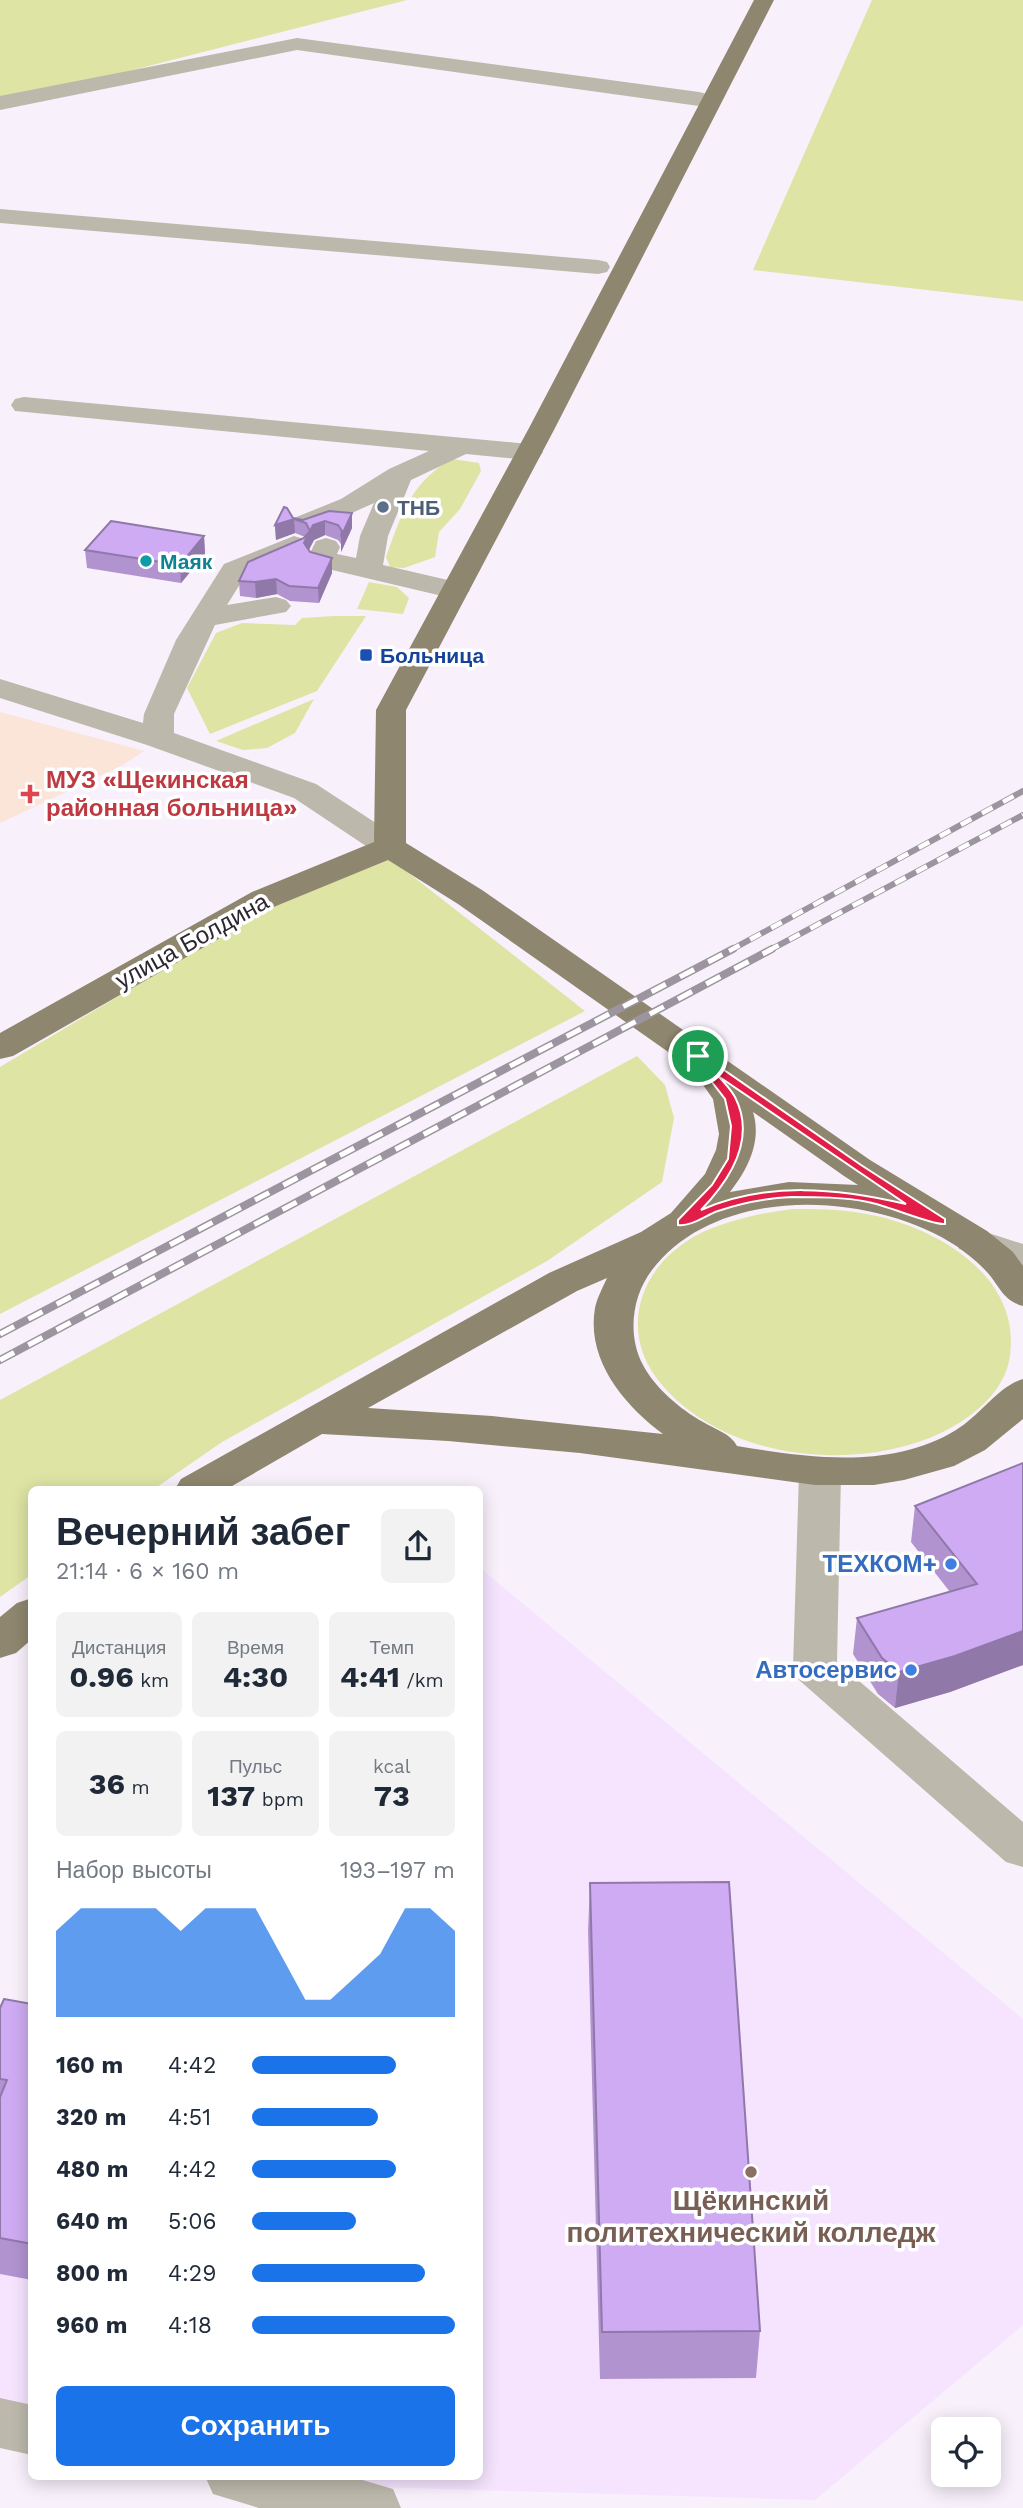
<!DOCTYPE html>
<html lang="ru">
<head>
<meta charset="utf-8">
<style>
  :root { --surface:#fff; --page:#f2f2f3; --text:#1f2937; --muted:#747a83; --accent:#1a73e8 }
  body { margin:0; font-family:"Work Sans",sans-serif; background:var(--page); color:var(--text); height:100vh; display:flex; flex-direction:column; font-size:26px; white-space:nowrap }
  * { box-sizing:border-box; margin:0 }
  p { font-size:23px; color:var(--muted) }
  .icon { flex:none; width:38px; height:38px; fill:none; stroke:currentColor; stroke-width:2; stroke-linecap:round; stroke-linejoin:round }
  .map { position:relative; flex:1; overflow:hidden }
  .details { position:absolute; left:28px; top:1486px; width:455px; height:994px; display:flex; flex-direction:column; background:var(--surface); border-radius:10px; box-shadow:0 4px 18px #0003 }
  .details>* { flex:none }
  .tools { position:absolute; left:931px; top:2417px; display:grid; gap:14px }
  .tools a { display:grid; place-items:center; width:70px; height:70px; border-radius:10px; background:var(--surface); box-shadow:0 4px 18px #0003; font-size:35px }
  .pin { position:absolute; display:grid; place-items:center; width:60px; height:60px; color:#fff; margin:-30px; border:4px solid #fff; border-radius:50%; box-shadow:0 2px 7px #0007 }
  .round { display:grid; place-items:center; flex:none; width:74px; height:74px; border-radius:10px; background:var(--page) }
  .overview { display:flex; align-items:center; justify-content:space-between; height:119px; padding:0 28px }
  h1 { font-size:38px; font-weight:700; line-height:52px }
  .figures { display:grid; grid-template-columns:repeat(3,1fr); gap:10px; height:119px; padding:7px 28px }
  .figures div { display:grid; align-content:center; border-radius:10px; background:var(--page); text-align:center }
  .figures b { font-size:30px; font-weight:700 }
  .figures small { font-size:19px; font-weight:400 }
  .figures p { font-size:19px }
  .chart { height:196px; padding:14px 28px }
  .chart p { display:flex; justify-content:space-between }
  .chart svg { width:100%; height:126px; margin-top:7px; fill:var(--accent); opacity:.7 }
  .button { display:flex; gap:14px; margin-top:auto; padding:14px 28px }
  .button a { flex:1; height:80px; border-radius:10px; background:var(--accent); color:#fff; font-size:28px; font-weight:700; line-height:80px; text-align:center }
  ul { padding:0 28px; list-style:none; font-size:23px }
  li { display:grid; grid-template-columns:112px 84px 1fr; align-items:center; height:52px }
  li i { height:18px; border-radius:9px; background:var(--accent) }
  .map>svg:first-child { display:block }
  .built { fill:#f6e4ff }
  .medical { fill:#fbe4d8 }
  .green { fill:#dde4a4 }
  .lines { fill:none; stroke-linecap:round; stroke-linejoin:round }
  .minor { fill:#bcb8ab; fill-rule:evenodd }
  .major { fill:#8e866e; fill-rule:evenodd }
  .rail-far1-casing { stroke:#9c959f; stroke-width:6 }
  .rail-casing { stroke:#9c959f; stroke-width:8 }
  .rail-far1 { stroke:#fff; stroke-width:4.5; stroke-dasharray:12; stroke-linecap:butt }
  .rail { stroke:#fff; stroke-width:5; stroke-dasharray:16; stroke-linecap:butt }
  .wall { fill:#b193d0 }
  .shaded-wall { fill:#9078a9 }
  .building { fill:#ceabf2; stroke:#9078a9; stroke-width:2 }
  .route { fill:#e11d48; stroke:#fff; stroke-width:2; fill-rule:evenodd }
  .service-dot { fill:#5c6f8a; stroke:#fff; stroke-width:2.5 }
  .culture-dot { fill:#0f9aa8; stroke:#fff; stroke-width:2.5 }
  .transit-dot { fill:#1a4fb4; stroke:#fff; stroke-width:2.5 }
  .health-dot { fill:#e0444e; stroke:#fff; stroke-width:2.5 }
  .shop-dot { fill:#3f7fe0; stroke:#fff; stroke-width:2.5 }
  .education-dot { fill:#8d6e63; stroke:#fff; stroke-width:2.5 }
  .labels { text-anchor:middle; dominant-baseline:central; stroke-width:7; stroke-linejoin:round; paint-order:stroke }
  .far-service-label { font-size:21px; font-weight:bold; fill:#4e5e75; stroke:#fff; text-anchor:start }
  .far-culture-label { font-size:21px; font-weight:bold; fill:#0d838f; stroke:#fff; text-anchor:start }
  .far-transit-label { font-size:21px; font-weight:bold; fill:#164399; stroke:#fff; text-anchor:start }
  .health-label { font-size:24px; font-weight:bold; fill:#be3a42; stroke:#fff; text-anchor:start }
  .street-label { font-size:24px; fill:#2e2731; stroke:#fff }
  .shop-label { font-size:24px; font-weight:bold; fill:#366cbe; stroke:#fff; text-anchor:end }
  .near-education-label { font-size:28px; font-weight:bold; fill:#785e54; stroke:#fff }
</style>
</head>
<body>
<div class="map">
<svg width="1023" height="2508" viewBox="0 0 1023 2508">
  <rect width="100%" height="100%" fill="#f8f0fb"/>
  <!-- built -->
  <g class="built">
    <polygon points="480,1568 1023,2019 1023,2325 815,2500 338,2486 293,2476 480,2476"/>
    <polygon points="31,2040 31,2416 0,2409 0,2058"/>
  </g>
  <!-- medical -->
  <polygon class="medical" points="0,712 144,751 121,766 0,823"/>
  <!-- green -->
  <g class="green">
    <polygon points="0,0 407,0 0,104"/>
    <polygon points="872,0 1023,0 1023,301 753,270"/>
    <path d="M452,459L479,463L481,471L460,509L439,532L435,557L404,568L390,567L386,557C401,515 411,482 452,459Z"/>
    <polygon points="369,582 397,587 409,598 403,614 357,609"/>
    <polygon points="334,616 366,616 317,691 210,734 187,688 216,633 242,623 295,625 302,618"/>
    <polygon points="314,699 295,733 267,748 243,750 216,741"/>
    <polygon points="388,857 585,1011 0,1314 0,1067 273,904"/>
    <polygon points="637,1056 665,1085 674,1118 662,1182 547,1261 222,1442 154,1489 32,1489 31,1575 0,1597 0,1400"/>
    <path d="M793,1209C816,1209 839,1209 861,1213C931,1224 1021,1273 1010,1355C1006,1391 973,1417 943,1432C858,1473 728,1461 663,1386C615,1332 640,1263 701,1233C731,1219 761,1213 793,1209Z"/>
  </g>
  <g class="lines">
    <!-- minor -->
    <g class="minor">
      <polygon points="297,38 699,92 707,94 710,99 707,104 699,106 297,50 0,110 0,96"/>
      <polygon points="0,209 598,260 607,262 610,267 607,272 598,274 0,223"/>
      <polygon points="24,397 529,444 539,446 543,452 539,458 529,460 466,454 411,480 388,536 383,565 465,584 470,590 465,596 455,599 311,565 307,559 316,541 326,538 336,541 340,547 337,554 356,558 360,536 374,503 314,530 304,532 294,530 290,524 294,518 341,499 389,469 429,451 15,411 11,405 15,399"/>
      <polygon points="294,536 304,539 308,545 304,551 245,576 227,605 276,597 286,600 291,606 286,612 215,625 174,714 174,733 316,784 402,840 406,847 402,854 390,857 378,854 294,798 147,745 0,698 0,679 143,723 144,714 176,640 224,564"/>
      <polygon points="973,1228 1023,1244 1023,1269 959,1249 954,1240 959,1231"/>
      <polygon points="820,1459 835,1463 841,1473 837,1662 1023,1822 1023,1867 1006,1862 799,1680 793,1668 799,1473 805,1463"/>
      <polygon points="0,2398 32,2405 32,2455 0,2448"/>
      <polygon points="205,2476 349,2476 393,2489 401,2508 259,2508 213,2494"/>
    </g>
    <!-- major -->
    <g class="major">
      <path d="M754,0H774L555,428L406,710V843L482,890L870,1160L987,1231L1013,1252L1023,1266V1306C1002,1300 1000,1286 986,1271C978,1262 967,1254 958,1247C874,1191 718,1183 652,1270C632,1296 627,1335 643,1365C655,1388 680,1409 703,1422C716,1430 730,1433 737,1446C809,1458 891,1470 956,1430C980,1416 997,1387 1023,1379V1419L985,1450L954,1466L904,1480L874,1485H815L580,1453L448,1441L322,1434L227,1489H175L181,1479L549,1273L641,1232L671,1213L705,1174L716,1150L719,1134L713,1099L691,1068L458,904L388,860L276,906L13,1056L0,1059V1033L252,892L374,842L376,710L529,428ZM753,1112L844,1176L858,1185L789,1182L730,1192C748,1169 762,1141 753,1112ZM607,1278C603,1287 597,1298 595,1308C586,1360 624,1405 663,1434L492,1416L368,1408L577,1291Z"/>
      <polygon points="32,1598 32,1639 16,1653 0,1658 0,1617 17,1603"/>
    </g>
    <!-- rail-far1 casing -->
    <g class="rail-far1-casing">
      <g id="rail-far1">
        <polyline points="729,951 1023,791"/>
        <polyline points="768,951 1023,815"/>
      </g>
    </g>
    <!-- rail casing -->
    <g class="rail-casing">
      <g id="rail">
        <polyline points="0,1334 733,949"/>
        <polyline points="0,1360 772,949"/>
      </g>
    </g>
    <!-- rail-far1 -->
    <use href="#rail-far1" class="rail-far1"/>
    <!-- rail -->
    <use href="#rail" class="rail"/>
  </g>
  <!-- wall -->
  <g class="wall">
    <polygon points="352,513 352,528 341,552 341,544 338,540 325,535 314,540 308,550 310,552 332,558 332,573 319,603 290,601 277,594 256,598 240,596 239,581 305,537 295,533 276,540 275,525 293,518 303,520"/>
    <polygon points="204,536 205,554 181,583 87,568 85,550"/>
    <polygon points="1023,1463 1023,1665 950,1692 895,1708 878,1694 853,1654 857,1618 950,1592 911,1542 915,1506"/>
    <polygon points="590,1883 760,2331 756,2378 600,2379 588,1931"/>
    <polygon points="32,2004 32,2280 0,2274 0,2008"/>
  </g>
  <!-- shaded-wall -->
  <g class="shaded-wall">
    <polygon points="352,513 352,528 341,552 341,537"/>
    <polygon points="294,519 295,533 276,540 275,525"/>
    <polygon points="325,521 325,535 314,540 305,558 304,543 313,525"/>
    <polygon points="204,536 205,554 181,583 180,565"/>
    <polygon points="332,558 332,573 319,603 318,588"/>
    <polygon points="276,579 277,594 256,598 255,582"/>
    <polygon points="1023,1631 1023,1665 950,1692 895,1708 899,1672"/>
  </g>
  <!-- building -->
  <g class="building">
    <polygon points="284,507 287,508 293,518 303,520 329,511 352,513 341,537 342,531 338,525 325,521 313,525 304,543 310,552 332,558 318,588 289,586 276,579 255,582 239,581 248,562 304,538 310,531 306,523 294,519 275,525"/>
    <polygon points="111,521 204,536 180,565 85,550"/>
    <polygon points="1023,1463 1023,1631 955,1656 899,1672 882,1658 857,1618 977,1584 915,1506"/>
    <polygon points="729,1882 760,2331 602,2332 590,1883"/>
    <polygon points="4,1999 32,2004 32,2244 0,2238 0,2097 7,2080 0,2079 0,2008"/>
  </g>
  <!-- route -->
  <path class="route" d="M694,1054H701L861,1165L945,1219V1224C934,1226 886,1205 868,1202C843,1197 818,1197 792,1197C768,1198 741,1203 718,1211C706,1215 691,1227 678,1225V1220L712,1185L728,1159L731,1126L725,1099L694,1059ZM718,1076L906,1204C839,1188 766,1181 701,1210C729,1181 757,1140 735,1097C731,1090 724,1082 718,1076Z"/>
  <!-- markers -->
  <circle class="service-dot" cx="383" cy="507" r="7"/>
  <circle class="culture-dot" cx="146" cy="561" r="7"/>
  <rect class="transit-dot" x="359" y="648" width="14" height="14" rx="3.5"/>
  <path class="health-dot" d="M26.5 783.5h7v7h7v7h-7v7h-7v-7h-7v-7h7z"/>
  <g class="shop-dot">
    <circle cx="951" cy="1564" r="7"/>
    <circle cx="911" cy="1670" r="7"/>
  </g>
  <circle class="education-dot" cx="751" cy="2172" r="7"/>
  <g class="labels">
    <!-- far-service labels -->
    <g class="far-service-label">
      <text x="397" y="507">ТНБ</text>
    </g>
    <!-- far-culture labels -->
    <g class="far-culture-label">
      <text x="160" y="561">Маяк</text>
    </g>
    <!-- far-transit labels -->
    <g class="far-transit-label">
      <text x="380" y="655">Больница</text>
    </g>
    <!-- health labels -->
    <g class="health-label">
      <text x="46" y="780">МУЗ «Щекинская<tspan x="46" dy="28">районная больница»</tspan></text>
    </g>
    <!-- street labels -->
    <g class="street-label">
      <text transform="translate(192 941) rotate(-29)">улица Болдина</text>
    </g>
    <!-- shop labels -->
    <g class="shop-label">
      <text x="937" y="1564">ТЕХКОМ+</text>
      <text x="897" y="1670">Автосервис</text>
    </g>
    <!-- near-education labels -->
    <g class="near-education-label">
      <text x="751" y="2200">Щёкинский<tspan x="751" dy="32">политехнический колледж</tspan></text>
    </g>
  </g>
</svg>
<div class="tools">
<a><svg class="icon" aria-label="locate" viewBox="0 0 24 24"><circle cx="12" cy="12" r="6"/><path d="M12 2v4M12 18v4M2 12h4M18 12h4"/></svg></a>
</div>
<div class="pin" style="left:698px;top:1056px;background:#1e9e55"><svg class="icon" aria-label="arrive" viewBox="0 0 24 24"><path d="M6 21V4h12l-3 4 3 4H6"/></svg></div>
<section class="details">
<div class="overview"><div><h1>Вечерний забег</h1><p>21:14 · 6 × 160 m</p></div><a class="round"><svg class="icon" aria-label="share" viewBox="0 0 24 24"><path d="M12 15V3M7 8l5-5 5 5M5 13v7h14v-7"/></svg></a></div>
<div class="figures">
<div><p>Дистанция</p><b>0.96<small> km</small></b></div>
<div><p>Время</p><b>4:30</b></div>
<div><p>Темп</p><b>4:41<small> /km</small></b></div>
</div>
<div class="figures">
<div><b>36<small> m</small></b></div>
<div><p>Пульс</p><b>137<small> bpm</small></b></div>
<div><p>kcal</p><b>73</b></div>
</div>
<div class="chart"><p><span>Набор высоты</span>193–197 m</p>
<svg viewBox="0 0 160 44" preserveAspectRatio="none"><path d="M0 44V14L10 6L20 6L30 6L40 6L50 14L60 6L70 6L80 6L90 22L100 38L110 38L120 30L130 22L140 6L150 6L160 14V44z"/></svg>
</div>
<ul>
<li><b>160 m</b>4:42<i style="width:71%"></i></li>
<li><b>320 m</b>4:51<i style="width:62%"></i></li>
<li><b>480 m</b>4:42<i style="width:71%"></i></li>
<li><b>640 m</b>5:06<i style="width:51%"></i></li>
<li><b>800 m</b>4:29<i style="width:85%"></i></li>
<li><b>960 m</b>4:18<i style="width:100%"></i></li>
</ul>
<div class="button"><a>Сохранить</a></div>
</section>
</div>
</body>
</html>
